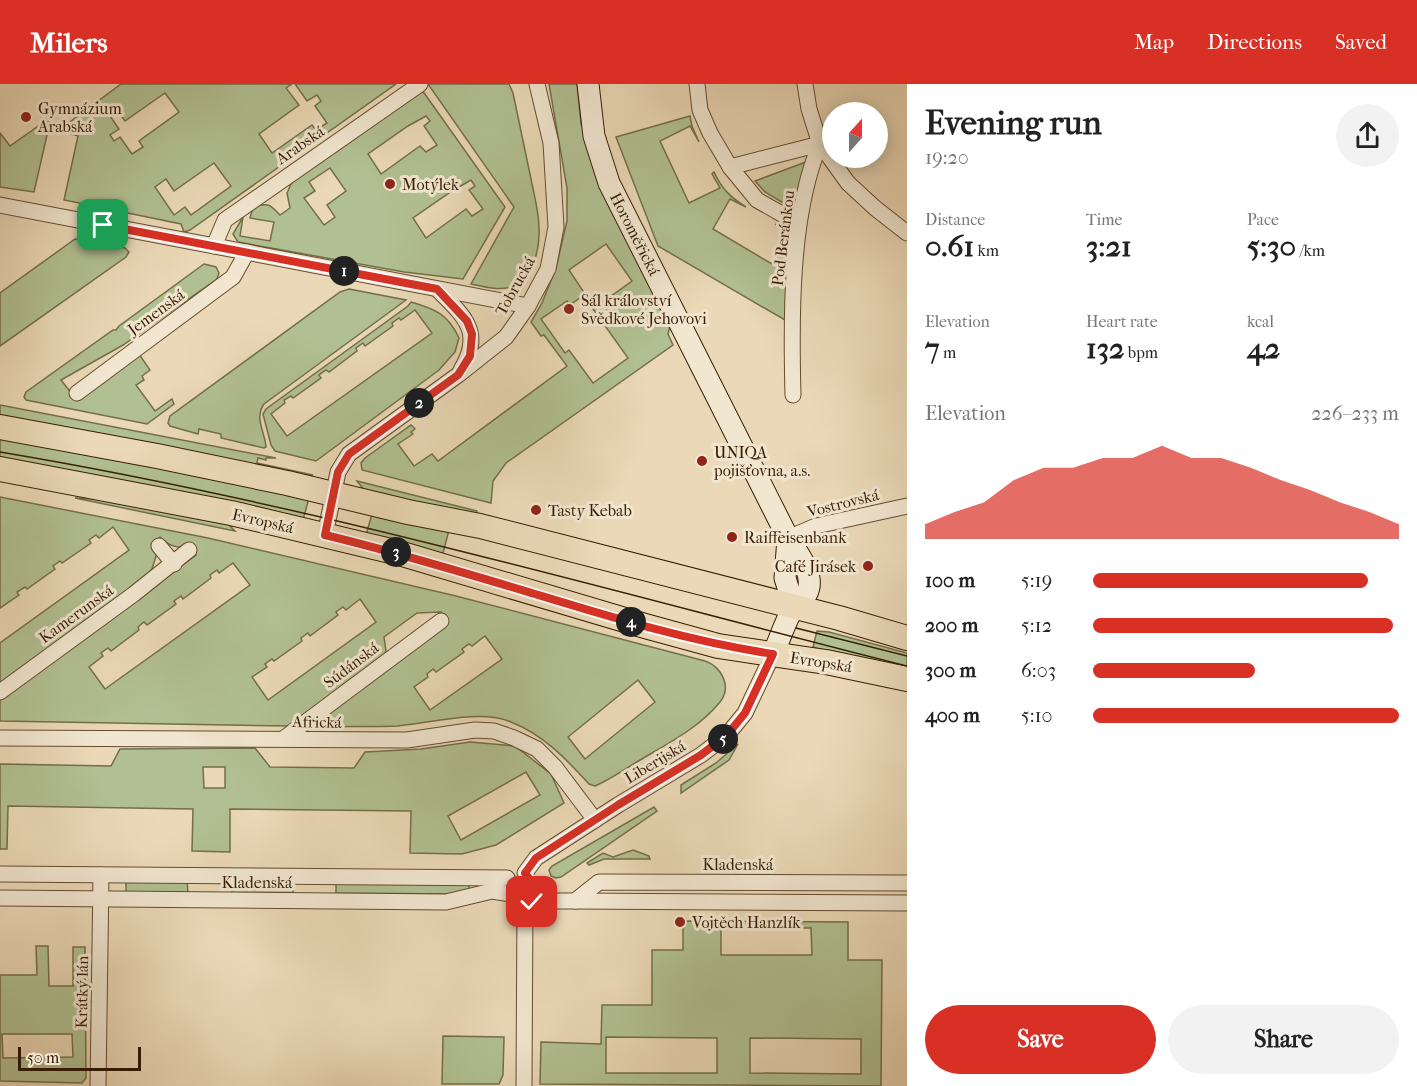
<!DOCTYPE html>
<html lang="en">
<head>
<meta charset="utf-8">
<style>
  :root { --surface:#fff; --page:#f2f2f2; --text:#222; --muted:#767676; --accent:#d93025 }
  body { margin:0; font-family:"IM FELL French Canon",serif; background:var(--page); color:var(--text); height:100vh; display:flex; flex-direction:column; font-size:22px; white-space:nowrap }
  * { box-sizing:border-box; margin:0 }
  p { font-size:20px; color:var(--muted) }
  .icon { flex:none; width:33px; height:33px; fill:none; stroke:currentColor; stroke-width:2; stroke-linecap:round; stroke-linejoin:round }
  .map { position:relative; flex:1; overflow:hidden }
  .panel { display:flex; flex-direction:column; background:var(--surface); width:510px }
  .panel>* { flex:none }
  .needle { width:39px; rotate:21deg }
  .buttons { position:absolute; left:822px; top:18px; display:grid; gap:12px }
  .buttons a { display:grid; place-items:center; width:66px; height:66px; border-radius:50%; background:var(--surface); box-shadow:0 3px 15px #0003; font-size:30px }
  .scale { position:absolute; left:18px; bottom:15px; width:123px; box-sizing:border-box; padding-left:6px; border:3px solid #381d02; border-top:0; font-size:16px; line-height:21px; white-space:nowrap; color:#381d02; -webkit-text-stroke:4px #f1e6d0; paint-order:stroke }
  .pin { position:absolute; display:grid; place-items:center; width:51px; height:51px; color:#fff; margin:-26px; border-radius:12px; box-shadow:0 3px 9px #0006 }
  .km { position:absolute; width:30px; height:30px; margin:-15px; border-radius:50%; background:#222; color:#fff; font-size:16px; line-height:30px; text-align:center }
  .round { display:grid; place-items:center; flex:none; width:63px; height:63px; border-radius:32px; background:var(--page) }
  .headline { display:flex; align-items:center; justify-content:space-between; height:102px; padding:0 18px }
  h1 { font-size:33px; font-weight:800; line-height:45px }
  .stats { display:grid; grid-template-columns:repeat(3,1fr); gap:9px; height:102px; padding:6px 18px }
  .stats div { display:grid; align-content:center }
  .stats b { font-size:30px; font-weight:800 }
  .stats small { font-size:16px; font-weight:400 }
  .stats p { font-size:16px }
  .chart { height:168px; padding:12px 18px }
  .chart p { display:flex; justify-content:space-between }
  .chart svg { width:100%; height:108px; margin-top:6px; fill:var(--accent); opacity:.7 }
  .action { display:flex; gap:12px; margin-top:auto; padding:12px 18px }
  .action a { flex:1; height:69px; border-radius:36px; background:var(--accent); color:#fff; font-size:24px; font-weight:800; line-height:69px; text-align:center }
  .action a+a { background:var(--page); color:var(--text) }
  ul { padding:0 18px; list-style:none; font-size:20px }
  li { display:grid; grid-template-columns:96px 72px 1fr; align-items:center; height:45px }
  li i { height:15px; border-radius:8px; background:var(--accent) }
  header { display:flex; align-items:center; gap:36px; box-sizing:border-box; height:84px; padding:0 30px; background:var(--accent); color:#fff }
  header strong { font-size:28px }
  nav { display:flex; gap:33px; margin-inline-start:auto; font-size:21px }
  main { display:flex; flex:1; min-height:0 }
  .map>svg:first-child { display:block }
  .green { fill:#b1c092; stroke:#746e4a; stroke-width:1.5; fill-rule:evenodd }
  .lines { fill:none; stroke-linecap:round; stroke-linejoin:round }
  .minor-casing { stroke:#644c2f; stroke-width:17 }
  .secondary-casing { stroke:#381d02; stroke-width:23 }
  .primary-casing { stroke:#381d02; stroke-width:26 }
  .minor { stroke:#f1e6d0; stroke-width:15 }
  .secondary { stroke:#f1e6d0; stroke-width:21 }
  .primary { stroke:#ead8b6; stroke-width:24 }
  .tram { stroke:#381d02; stroke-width:1.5 }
  .route-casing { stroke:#fff; stroke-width:12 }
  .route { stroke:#d93025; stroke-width:8 }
  .poi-dot { fill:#8f2418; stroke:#f1e6d0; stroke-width:2 }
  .labels { text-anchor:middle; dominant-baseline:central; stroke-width:6; stroke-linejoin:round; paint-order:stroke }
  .poi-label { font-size:16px; fill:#381d02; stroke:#f1e6d0; text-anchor:start }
  .street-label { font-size:16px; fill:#381d02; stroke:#f1e6d0 }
</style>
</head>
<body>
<header>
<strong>Milers</strong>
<nav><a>Map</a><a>Directions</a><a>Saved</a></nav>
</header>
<main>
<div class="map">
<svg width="907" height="1002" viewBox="0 0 907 1002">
  <rect width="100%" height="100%" fill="#ead8b6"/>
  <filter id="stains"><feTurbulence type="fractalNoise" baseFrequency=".00333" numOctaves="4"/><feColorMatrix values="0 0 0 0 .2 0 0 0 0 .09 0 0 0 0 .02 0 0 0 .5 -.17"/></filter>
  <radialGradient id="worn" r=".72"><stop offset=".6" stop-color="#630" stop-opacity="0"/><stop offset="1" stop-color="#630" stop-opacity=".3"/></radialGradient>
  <!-- green -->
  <g class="green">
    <path d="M121,0H292L286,4L299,21L259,50L272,69L312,41L316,46L327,39L315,22L321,17L317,11L307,17L295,0H396L190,146L184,148L181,140L64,116L78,52L69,49L70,38ZM165,9L179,28L139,57L143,63L132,70L120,53L114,57L110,51L119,45L106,26L113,21L125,37ZM214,79L231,102L191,131L185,123L174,131L155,103L166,95L174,107Z"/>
    <path d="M428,0H509L513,9C519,38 525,66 531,95C534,111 539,128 539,144C540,163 534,192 516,201C502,208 485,203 471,200L514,123Z"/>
    <path d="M549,0H577L581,40L670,242L668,250L673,261L506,379L493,397L491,419L362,386L361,379L365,374L411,341L415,345L411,348L413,350L398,360L414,382L432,370L438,377L567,282L544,251L541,252L531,238L542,219L556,184L567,137V104ZM606,160L632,197L593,225L628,274L593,299L569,266L565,269L541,235L567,217L570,221L585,210L569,186Z"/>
    <path d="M422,6L505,123L463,195L404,188L238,158L233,150L243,133L240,152L270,157L274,138L250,134L253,123C268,119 269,119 280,131L290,124L287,109L295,91ZM426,32L430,37L424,42L437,61L426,68L420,62L381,90L368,70L408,42ZM330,84L346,107L327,121L335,133L324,141L304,114L315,107L309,98ZM471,96L475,102L469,106L483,125L472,132L466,125L426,154L413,134L452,107Z"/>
    <path d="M690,32L692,42L699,58L690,42L660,57L689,119L720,104L712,90L714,88C722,105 730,113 746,123L730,115L713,145L772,180L790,151L775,140L792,150L785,236L658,162L616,53Z"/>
    <polygon points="44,38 50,38 34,108 0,103 0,49 10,62"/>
    <polygon points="811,76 793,125 765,108 755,97"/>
    <polygon points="75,155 125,164 129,168 126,173 0,262 0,209"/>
    <polygon points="204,180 216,183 219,189 217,195 123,261 61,296 76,315 79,316 122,277 137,267 150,286 142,292 144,296 136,301 155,327 172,315 174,320 147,340 26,316 24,313 26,308 113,246 116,246 119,242"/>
    <path d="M349,205L406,216L264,320C254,334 265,348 266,363L264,364L221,354V350L199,345L198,350L170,342L168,339L170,332L340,208Z"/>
    <path d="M411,218C435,225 448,230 459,254L455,268L439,286L316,377L275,367L271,361L263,330L266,325L408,222ZM415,226L432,249L287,352L271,330L285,319L284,316L291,312L293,314L321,294L319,291L326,286L329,288L357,267L356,264L363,259L365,262L393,242L392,239L399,234L401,236Z"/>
    <polygon points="0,321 276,374 266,374 266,376 258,374 257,379 313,391 306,393 0,334"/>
    <polygon points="0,352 309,414 303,436 0,376"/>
    <polygon points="357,397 477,427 476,432 365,407"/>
    <path d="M0,413L208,454L456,512L705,577C722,583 732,603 720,618C699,644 667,660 640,676C625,685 611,695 595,702L589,700C566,675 544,651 511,638C480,625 431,639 398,642C370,643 342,642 315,643L316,639L448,537L441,528L417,529L384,553L386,567L384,574L290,642L0,637V613L196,471L190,462C177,465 169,462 160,453L151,460L157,469L152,485L142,498L0,602V559L129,466L113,443L99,454L96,451L89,456L91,459L62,479L60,477L53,482L55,485L27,505L25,503L17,508L19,511L0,524ZM233,479L250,501L105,605L89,583L103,572L101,569L108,564L111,567L139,546L138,543L144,538L147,541L176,520L174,517L181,512L183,515L211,494L210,491L217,486L219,489ZM360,515L376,538L268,616L252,593L267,583L265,580L272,575L274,577L302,557L301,554L308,549L310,552L338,531L336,528L343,523L346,526ZM485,552L502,575L430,626L414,603L428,593L427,590L433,585L436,588L464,568L462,565L469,560L472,562ZM638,596L655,618L585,675L568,653Z"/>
    <polygon points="75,414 120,416 228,440 235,447"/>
    <polygon points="372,430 449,446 442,473 366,451"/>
    <polygon points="817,547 829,548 907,569 907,586 816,564 813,563"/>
    <path d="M470,658L515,662L551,690L564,719L496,761L462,770L410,769L411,727L230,725V768L192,767L193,725L8,722L7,765H0V680L111,682L120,665L255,664L270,683L354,684L365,668L421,665ZM203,683H225V704H204ZM526,688L540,711L461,756L448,732Z"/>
    <polygon points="738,660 729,676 681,709 681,701 716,679"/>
    <polygon points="654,723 657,727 561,793 556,794 551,792 549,786 552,782"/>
    <polygon points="633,766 649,772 650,775 604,775 589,781 587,779 603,769 613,773"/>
    <polygon points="126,797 187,797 188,809 126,810"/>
    <polygon points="231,797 293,797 293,810 232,809"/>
    <polygon points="336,797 468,799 470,807 456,810 336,809"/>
    <path d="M683,837L848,838V876H882L881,1002L540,1000L541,958L601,960L602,921H652V866H683ZM721,844H811L812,871H721ZM606,953L717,954V989H606ZM750,954L861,955V990L750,989Z"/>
    <path d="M36,862H48L49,902H73V863H85L86,994L82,999L0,997V891H37ZM2,950H72L73,973L3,974Z"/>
    <polygon points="443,952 504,953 503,991 499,1000 442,1000"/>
  </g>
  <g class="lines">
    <!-- minor casing -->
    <g class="minor-casing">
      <g id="minor">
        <polyline points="697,0 700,26 710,49 730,83 757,116 794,137"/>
        <polyline points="805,0 809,25 820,60 848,99 875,124 907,149"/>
        <polyline points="730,83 820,60"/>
        <polyline points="0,121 528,222"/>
        <polyline points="214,162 225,136 420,0"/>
        <path d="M437,205C464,232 484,248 461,286"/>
        <polyline points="77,309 233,193 247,168"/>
        <path d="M793,311C791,235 790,130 820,60"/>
        <polyline points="325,451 338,388 349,370 458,291 506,253 528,222 548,185 556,143 551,59 537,0"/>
        <polyline points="788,454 816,442 907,422"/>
        <polyline points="159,462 174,480"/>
        <polyline points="0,608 134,510 189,466"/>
        <polyline points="0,654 407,656 475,646 494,647 514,654 537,665 555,683 595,736"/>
        <polyline points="283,655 441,537"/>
        <polyline points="525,789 536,774 618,721 701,671 727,651 745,629 773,570"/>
        <polyline points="0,790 507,794"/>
        <polyline points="0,814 446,818 492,807 511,810"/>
        <polyline points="536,814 552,817 575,817 907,819"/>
        <polyline points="575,817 599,798 907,799"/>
        <polyline points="98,1002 101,791"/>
        <polyline points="524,1002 525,819"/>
      </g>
    </g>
    <!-- secondary casing -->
    <g class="secondary-casing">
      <g id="secondary">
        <path d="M588,0L594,52L609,99L788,454C797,468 816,491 807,509C804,514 798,518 794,523C785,537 780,555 773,570"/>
        <polyline points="788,454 785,494 794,523"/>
      </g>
    </g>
    <!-- primary casing -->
    <g class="primary-casing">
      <g id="primary">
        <polyline points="0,343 157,372 287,399 408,428 480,442 839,534 907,554"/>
        <polyline points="0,385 231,429 399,469 645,542 718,562 826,578 907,595"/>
      </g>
    </g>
    <!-- minor -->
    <use href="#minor" class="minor"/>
    <!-- secondary -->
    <use href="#secondary" class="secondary"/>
    <!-- primary -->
    <use href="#primary" class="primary"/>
    <!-- tram -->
    <g class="tram">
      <path d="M0,368C306,419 606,506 907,582"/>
      <polyline points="796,544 907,572"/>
    </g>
  </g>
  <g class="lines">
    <!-- route casing -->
    <g class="route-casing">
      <path id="route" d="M103,141L437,205L467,237L472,250L470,272L458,291L349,370L338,388L325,451C396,468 465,489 535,510C614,534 692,558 773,570L745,629L727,651L701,671L618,721L536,774L525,789L536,804V814L532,818"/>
    </g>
    <!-- route -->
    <use href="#route" class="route"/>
  </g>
  <!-- markers -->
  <g class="poi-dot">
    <circle cx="26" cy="33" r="6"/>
    <circle cx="390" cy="100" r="6"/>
    <circle cx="569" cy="225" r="6"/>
    <circle cx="702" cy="377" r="6"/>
    <circle cx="536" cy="426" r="6"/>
    <circle cx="732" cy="453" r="6"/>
    <circle cx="868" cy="482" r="6"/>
    <circle cx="680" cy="838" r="6"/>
  </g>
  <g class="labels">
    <!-- poi labels -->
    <g class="poi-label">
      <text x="38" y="24">Gymnázium<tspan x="38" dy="18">Arabská</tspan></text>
      <text x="402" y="100">Motýlek</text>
      <text x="581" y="216">Sál království<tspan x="581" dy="18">Svědkové Jehovovi</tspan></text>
      <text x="714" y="368">UNIQA<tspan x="714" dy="18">pojišťovna, a.s.</tspan></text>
      <text x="548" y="426">Tasty Kebab</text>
      <text x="744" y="453">Raiffeisenbank</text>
      <text x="856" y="482" text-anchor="end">Café Jirásek</text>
      <text x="692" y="838">Vojtěch Hanzlík</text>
    </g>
    <!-- street labels -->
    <g class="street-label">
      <text transform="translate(300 61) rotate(-35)">Arabská</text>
      <text transform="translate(635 150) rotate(63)">Horoměřická</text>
      <text transform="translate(783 154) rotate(-83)">Pod Beránkou</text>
      <text transform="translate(515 202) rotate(-61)">Tobrucká</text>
      <text transform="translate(156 228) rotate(-36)">Jemenská</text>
      <text transform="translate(843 419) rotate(-14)">Vostrovská</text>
      <text transform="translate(263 437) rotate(13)">Evropská</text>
      <text transform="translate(76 530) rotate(-36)">Kamerunská</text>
      <text transform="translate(821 578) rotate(9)">Evropská</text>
      <text transform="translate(351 581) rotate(-37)">Súdánská</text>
      <text transform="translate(317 638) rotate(1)">Africká</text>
      <text transform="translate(655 678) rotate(-31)">Liberijská</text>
      <text x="738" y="780">Kladenská</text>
      <text x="257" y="798">Kladenská</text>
      <text transform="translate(82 908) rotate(-89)">Krátký lán</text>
    </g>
  </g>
  <rect width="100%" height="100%" filter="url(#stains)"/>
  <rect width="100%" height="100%" fill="url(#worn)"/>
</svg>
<div class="buttons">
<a><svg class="needle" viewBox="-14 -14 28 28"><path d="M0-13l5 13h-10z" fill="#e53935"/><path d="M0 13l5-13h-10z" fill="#767676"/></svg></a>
</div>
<div class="scale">50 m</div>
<div class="pin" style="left:103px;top:141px;background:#1e9e55"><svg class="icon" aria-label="arrive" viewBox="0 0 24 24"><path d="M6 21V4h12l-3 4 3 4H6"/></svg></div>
<div class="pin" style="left:532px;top:818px;background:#d93025"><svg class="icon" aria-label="check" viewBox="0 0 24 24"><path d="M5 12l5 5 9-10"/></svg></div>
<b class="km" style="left:344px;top:187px">1</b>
<b class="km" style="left:419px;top:319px">2</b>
<b class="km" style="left:396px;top:468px">3</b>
<b class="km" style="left:631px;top:538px">4</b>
<b class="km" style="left:723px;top:655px">5</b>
</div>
<section class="panel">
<div class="headline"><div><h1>Evening run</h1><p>19:20</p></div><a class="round"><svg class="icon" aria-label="share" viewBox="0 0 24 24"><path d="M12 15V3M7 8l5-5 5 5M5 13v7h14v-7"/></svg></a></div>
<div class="stats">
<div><p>Distance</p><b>0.61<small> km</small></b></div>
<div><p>Time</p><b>3:21</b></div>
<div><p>Pace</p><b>5:30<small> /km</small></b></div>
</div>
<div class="stats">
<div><p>Elevation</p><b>7<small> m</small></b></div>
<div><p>Heart rate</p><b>132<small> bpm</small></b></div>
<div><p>kcal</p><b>42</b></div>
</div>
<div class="chart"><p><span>Elevation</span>226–233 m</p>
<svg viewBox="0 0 160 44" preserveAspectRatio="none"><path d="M0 44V38L10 33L20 29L30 20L40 15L50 15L60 11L70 11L80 6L90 11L100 11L110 15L120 20L130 24L140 29L150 33L160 38V44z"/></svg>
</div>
<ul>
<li><b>100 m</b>5:19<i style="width:90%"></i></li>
<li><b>200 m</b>5:12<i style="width:98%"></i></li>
<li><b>300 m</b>6:03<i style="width:53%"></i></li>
<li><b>400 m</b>5:10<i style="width:100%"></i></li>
</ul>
<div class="action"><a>Save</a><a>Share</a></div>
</section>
</main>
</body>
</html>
